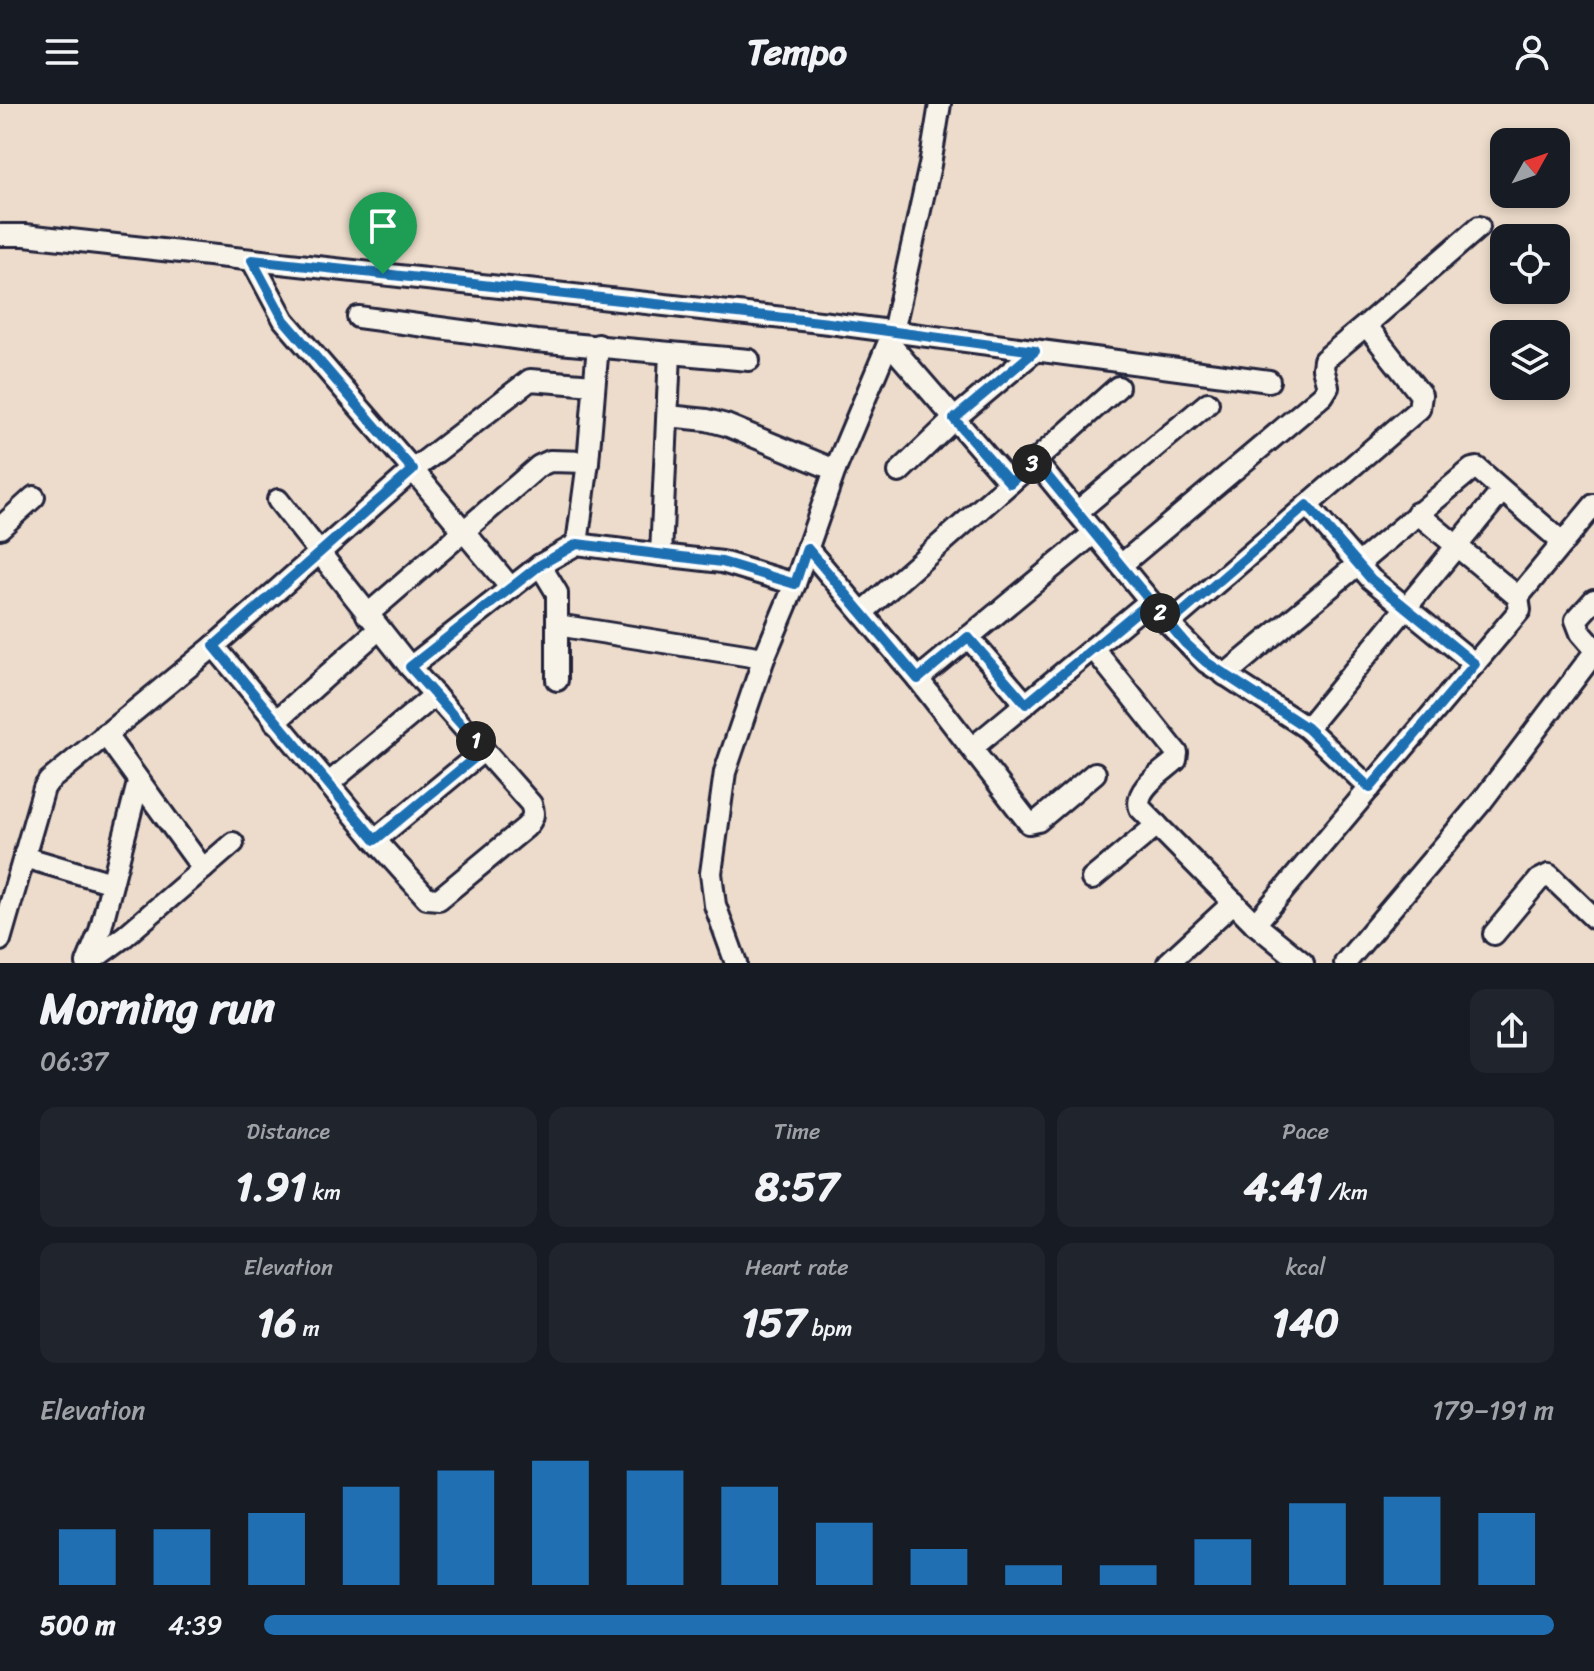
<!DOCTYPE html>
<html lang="en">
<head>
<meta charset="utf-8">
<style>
  :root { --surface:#171b24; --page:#20242c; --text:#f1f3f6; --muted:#9ea1a6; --accent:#1f6fb2 }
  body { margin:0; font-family:Sriracha,sans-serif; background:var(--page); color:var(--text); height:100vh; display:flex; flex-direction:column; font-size:30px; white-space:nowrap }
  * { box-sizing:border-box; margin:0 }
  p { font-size:26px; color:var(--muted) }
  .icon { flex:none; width:44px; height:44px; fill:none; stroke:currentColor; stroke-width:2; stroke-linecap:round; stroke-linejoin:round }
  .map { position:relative; height:859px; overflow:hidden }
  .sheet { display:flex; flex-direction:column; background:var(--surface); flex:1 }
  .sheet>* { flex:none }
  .needle { width:52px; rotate:50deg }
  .buttons { position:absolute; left:1490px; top:24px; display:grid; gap:16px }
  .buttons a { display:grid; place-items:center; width:80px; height:80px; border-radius:16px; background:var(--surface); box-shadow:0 4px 12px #0003; font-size:40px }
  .pin { position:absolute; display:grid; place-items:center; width:68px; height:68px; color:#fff; margin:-82px -34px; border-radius:50% 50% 50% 0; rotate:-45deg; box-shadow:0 0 8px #0007 }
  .pin .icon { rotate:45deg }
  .km { position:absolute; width:40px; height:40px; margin:-20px; border-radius:50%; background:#222; color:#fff; font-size:22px; line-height:40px; text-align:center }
  .round { display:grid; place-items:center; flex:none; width:84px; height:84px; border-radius:16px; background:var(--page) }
  .headline { display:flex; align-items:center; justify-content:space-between; height:136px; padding:0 40px }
  h1 { font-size:44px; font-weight:800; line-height:60px }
  .stats { display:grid; grid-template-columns:repeat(3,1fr); gap:12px; height:136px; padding:8px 40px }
  .stats div { display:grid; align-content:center; border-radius:16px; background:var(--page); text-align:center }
  .stats b { font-size:40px; font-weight:800 }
  .stats small { font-size:22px; font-weight:400 }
  .stats p { font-size:22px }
  .chart { height:224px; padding:16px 40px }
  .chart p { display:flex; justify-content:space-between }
  .chart svg { width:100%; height:144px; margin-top:8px; stroke:var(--accent); stroke-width:6 }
  ul { padding:0 40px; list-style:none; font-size:26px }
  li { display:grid; grid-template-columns:128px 96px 1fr; align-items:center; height:60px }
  li i { height:20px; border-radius:10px; background:var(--accent) }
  header { display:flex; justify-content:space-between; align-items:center; height:104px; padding:0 40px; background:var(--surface); font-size:36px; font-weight:800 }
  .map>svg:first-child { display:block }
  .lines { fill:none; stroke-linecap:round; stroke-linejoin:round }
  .minor-casing { stroke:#22223b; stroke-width:26 }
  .minor { stroke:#f7f3e8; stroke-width:20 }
  .route-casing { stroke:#fff; stroke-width:16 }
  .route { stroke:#1f6fb2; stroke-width:10 }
</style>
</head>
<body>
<header><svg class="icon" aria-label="menu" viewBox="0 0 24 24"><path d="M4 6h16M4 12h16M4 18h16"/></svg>Tempo<svg class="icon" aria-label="person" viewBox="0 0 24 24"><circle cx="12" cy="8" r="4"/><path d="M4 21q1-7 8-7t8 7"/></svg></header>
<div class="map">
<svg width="1594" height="859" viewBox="0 0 1594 859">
  <rect width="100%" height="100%" fill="#eddccb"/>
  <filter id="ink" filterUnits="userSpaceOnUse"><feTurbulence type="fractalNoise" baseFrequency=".0125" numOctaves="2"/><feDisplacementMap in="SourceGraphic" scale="16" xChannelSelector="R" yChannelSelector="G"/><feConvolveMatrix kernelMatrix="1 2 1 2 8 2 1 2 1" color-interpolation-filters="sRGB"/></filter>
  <g filter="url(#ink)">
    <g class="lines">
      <!-- minor casing -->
      <g class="minor-casing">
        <g id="minor">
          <polyline points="0,131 25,131 829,219 1269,277"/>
          <polyline points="252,156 284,216 413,366 530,276 594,281"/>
          <polyline points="358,213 536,237 749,256"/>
          <polyline points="1366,221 1479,123"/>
          <polyline points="889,239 1010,379"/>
          <polyline points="668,312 707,316 726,321 835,366"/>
          <polyline points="1035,357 1118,283"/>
          <polyline points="899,368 954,315 1035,247"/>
          <polyline points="278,396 410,563 540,461 577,440 661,451 670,249"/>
          <polyline points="1307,401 1371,475 1475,560"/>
          <polyline points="1077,408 1208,299"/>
          <polyline points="0,424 34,393"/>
          <polyline points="577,440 588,358 598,241"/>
          <polyline points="807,444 918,575 1029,719 1038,717 1095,669"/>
          <polyline points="661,451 722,458 795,480"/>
          <polyline points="540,461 557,489 557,576"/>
          <polyline points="1518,493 1594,401"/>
          <polyline points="1594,496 1576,516 1581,529 1594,544"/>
          <polyline points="863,508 1035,357 1169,520 1419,305 1421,291 1366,221 1324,256 1323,264 1328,283 1323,291 1121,461"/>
          <polyline points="367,511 539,362 550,357 588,358"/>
          <polyline points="1169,520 1206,558 1307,624 1370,684"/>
          <polyline points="557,521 764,554"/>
          <polyline points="968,533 1026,600"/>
          <path d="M214,542L375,736L427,794L439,795L526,723C533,715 535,710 531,700L410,563"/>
          <path d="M1093,544L1177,649L1176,656C1163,668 1134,685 1140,704L1255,820L1303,859"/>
          <polyline points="1225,571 1472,365 1477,364 1563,439"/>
          <polyline points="918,575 1094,429"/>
          <polyline points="275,618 379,525"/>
          <polyline points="1307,624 1502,387"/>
          <polyline points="972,644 1150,497"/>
          <polyline points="328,680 435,591"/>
          <polyline points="375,736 484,646"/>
          <polyline points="24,753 112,779"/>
          <polyline points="203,765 233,739"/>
          <polyline points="1092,775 1157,721"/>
          <polyline points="1255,820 1520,506 1518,493 1417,409"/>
          <polyline points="1494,830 1539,776 1549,771 1594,814"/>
          <polyline points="0,836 44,684 49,677 214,542 413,366 511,484"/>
          <polyline points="87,859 100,827 138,679"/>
          <polyline points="88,859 125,832 203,765 105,630"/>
          <polyline points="736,859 715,801 711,769 725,668 764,554 795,480 835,366 893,228 930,61 940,0"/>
          <polyline points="1168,859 1234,798"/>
          <polyline points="1345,859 1482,697 1594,549"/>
        </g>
      </g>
      <!-- minor -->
      <use href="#minor" class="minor"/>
    </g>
  </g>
  <g class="lines" filter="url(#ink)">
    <!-- route casing -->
    <g class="route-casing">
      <polyline id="route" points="383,170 252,156 284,216 413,366 214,542 375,736 484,646 410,563 540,461 577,440 722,458 795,480 807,444 918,575 968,533 1026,600 1150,497 1185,539 1206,558 1307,624 1370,684 1475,560 1371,475 1307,401 1169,520 1035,357 1010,379 954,315 1035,247 829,219 383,170"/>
    </g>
    <!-- route -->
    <use href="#route" class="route"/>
  </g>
</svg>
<div class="buttons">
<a><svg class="needle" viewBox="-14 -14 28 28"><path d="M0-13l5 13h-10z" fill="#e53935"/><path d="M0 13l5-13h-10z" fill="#9ea1a6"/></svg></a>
<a><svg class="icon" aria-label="locate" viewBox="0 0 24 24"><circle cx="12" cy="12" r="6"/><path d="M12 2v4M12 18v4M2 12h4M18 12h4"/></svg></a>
<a><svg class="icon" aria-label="layers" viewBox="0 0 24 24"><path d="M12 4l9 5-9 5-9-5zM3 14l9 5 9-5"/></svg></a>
</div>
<div class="pin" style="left:383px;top:170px;background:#1e9e55"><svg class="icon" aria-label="arrive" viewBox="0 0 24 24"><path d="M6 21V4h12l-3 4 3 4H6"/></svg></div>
<b class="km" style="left:476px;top:637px">1</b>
<b class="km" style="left:1160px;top:509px">2</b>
<b class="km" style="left:1032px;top:360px">3</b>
</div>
<section class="sheet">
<div class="headline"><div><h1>Morning run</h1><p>06:37</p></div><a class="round"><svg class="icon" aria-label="share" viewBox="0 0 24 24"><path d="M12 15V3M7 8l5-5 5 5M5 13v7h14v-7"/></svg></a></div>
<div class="stats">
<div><p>Distance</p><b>1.91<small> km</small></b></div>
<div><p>Time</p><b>8:57</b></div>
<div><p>Pace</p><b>4:41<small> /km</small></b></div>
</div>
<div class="stats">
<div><p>Elevation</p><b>16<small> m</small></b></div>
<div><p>Heart rate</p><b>157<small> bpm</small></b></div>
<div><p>kcal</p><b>140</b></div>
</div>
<div class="chart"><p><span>Elevation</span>179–191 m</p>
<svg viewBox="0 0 160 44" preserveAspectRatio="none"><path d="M5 44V27M15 44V27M25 44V22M35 44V14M45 44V9M55 44V6M65 44V9M75 44V14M85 44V25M95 44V33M105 44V38M115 44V38M125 44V30M135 44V19M145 44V17M155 44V22"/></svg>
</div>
<ul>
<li><b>500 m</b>4:39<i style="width:100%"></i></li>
</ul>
</section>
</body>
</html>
